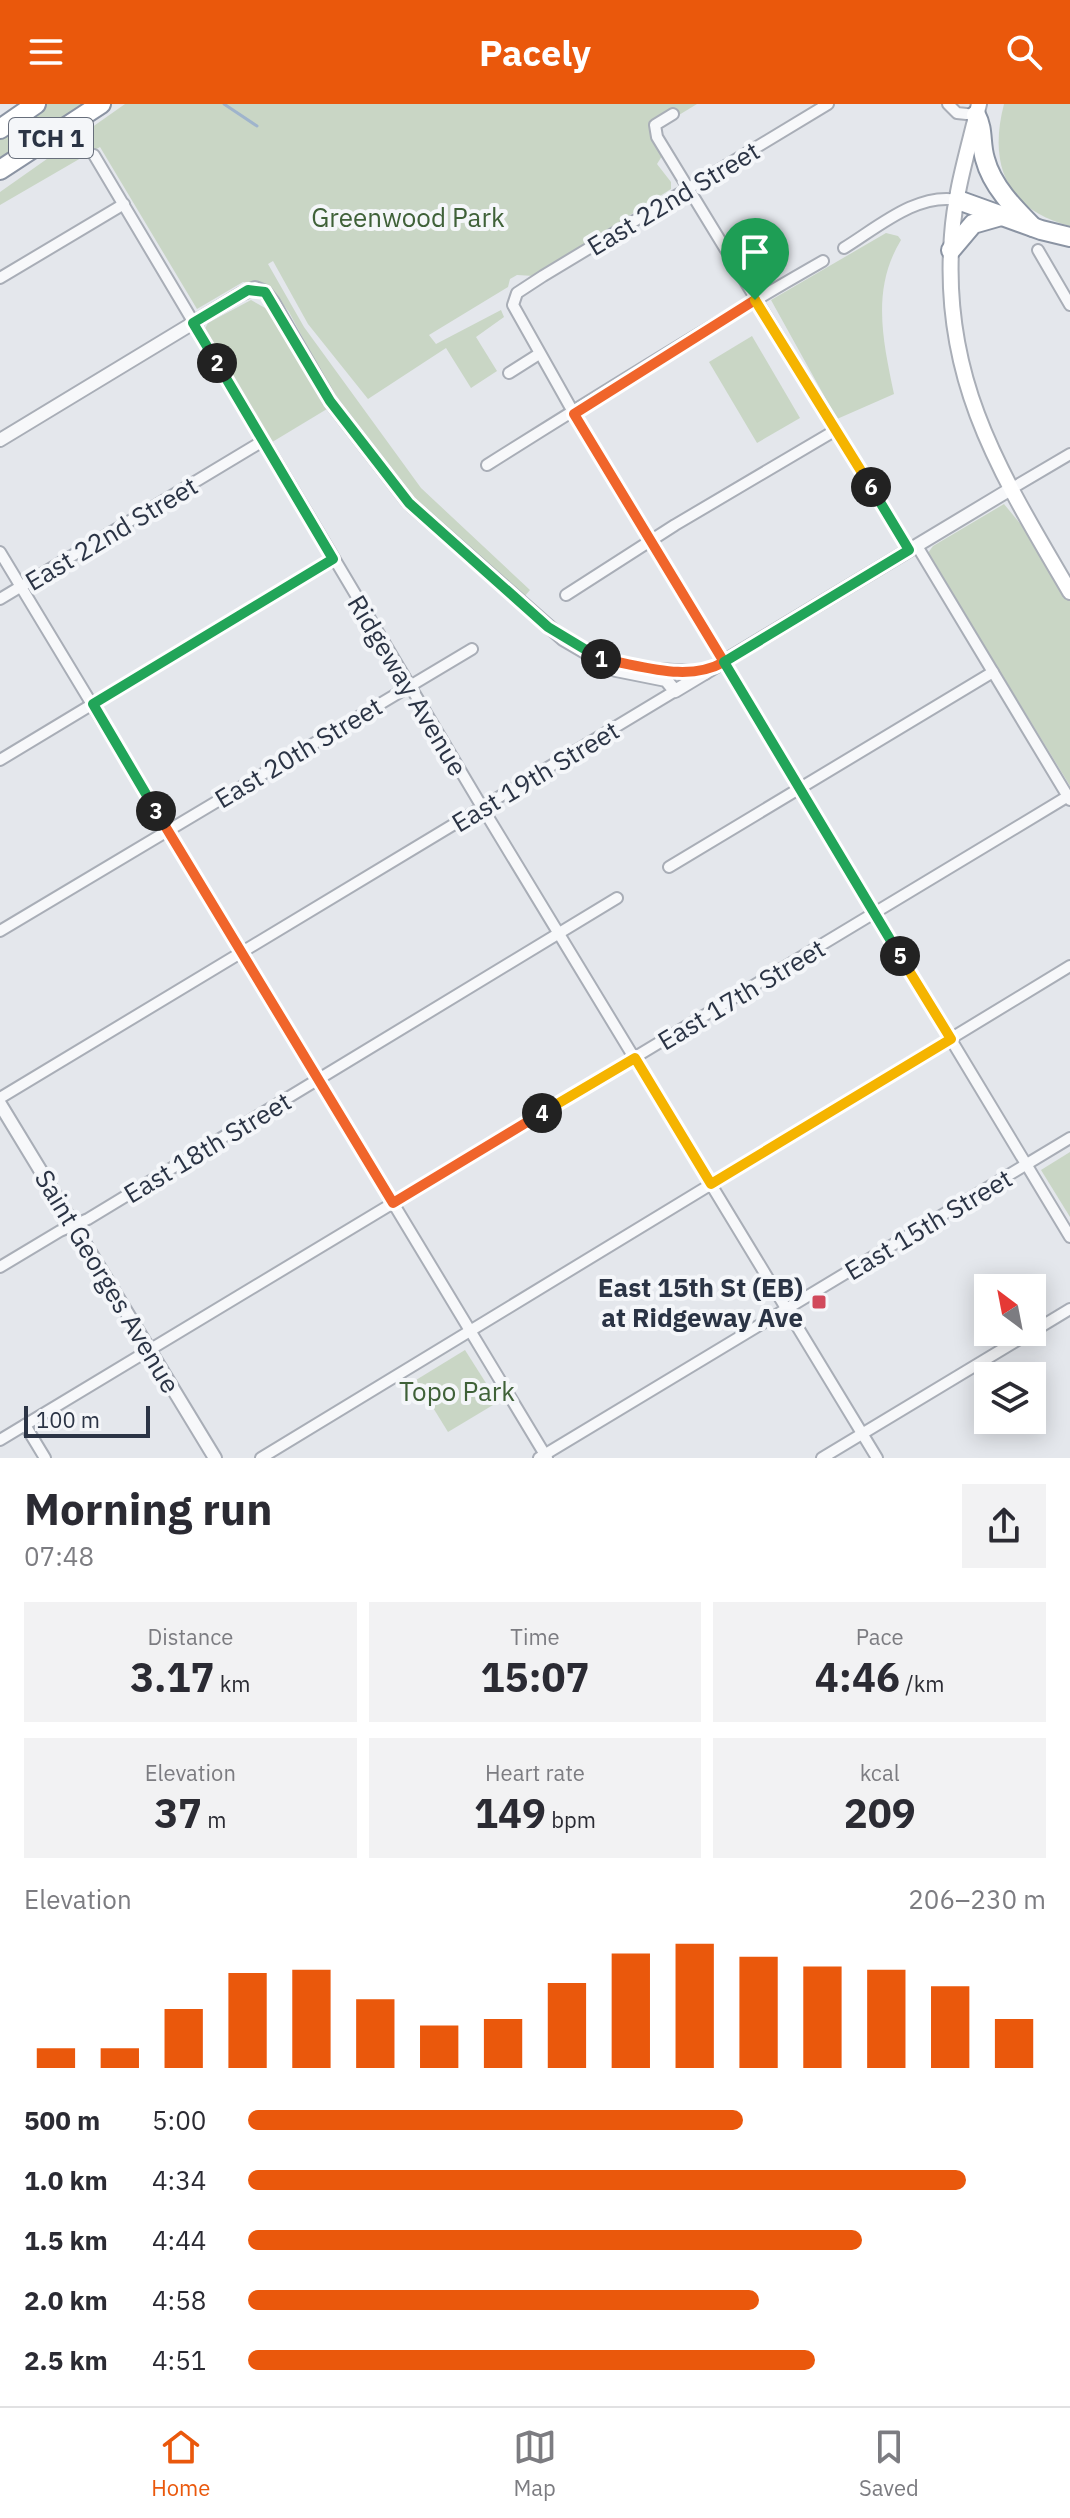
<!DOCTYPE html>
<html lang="en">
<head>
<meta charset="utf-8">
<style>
  :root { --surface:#fff; --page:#f2f2f3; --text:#2b2b33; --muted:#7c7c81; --line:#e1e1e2; --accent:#ea580c }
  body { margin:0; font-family:"IBM Plex Sans",sans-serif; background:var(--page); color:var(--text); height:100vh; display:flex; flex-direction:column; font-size:30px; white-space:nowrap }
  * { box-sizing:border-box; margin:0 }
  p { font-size:26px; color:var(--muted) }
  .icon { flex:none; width:44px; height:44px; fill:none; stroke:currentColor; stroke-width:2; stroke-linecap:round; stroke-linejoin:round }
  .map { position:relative; height:1354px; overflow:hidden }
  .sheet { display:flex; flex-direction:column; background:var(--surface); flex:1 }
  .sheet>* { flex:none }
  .needle { width:52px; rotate:328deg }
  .buttons { position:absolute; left:974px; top:1170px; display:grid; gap:16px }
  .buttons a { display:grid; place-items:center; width:72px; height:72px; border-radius:0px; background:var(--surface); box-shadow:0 4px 20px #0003; font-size:40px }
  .scale { position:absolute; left:24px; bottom:20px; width:126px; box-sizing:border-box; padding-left:8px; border:4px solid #2b3445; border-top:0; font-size:22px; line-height:28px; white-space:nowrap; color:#2b3445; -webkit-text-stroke:6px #f4f6f9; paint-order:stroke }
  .pin { position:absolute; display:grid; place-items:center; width:68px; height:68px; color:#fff; margin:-82px -34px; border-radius:50% 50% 50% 0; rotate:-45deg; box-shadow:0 0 8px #0007 }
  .pin .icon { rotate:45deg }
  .km { position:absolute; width:40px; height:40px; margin:-20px; border-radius:50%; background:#222; color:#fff; font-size:22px; line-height:40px; text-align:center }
  .round { display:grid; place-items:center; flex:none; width:84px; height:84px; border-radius:0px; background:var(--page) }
  .headline { display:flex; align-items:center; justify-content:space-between; height:136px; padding:0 24px }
  h1 { font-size:44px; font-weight:700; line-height:60px }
  .metrics { display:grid; grid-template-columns:repeat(3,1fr); gap:12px; height:136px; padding:8px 24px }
  .metrics div { display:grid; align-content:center; border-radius:0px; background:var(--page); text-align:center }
  .metrics b { font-size:40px; font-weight:700 }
  .metrics small { font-size:22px; font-weight:400 }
  .metrics p { font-size:22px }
  .chart { height:224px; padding:16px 24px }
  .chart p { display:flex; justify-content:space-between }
  .chart svg { width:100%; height:144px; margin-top:8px; stroke:var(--accent); stroke-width:6 }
  ul { padding:0 24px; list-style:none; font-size:26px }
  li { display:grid; grid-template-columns:128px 96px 1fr; align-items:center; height:60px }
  li i { height:20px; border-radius:10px; background:var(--accent) }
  header { display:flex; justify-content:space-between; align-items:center; height:104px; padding:0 24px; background:var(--accent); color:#fff; font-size:36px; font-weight:700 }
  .tabs { display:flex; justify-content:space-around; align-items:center; height:112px; border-top:2px solid var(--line); background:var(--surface); font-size:22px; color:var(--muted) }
  .tabs a { display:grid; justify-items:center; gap:4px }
  .tabs .active { color:var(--accent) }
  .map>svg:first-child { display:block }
  .green { fill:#c9d6c5 }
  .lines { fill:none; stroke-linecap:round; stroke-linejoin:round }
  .stream { stroke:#9fb4cc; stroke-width:3 }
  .minor-casing { stroke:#a9aeb7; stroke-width:14 }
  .tertiary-casing { stroke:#a9aeb7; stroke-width:16 }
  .secondary-casing { stroke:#a9aeb7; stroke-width:18 }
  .motorway-casing { stroke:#8b94a3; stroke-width:22 }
  .minor { stroke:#f7f8fa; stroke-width:10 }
  .tertiary { stroke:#f7f8fa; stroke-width:12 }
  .secondary { stroke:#fff; stroke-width:14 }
  .motorway { stroke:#fff; stroke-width:18 }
  .split-1-casing { stroke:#fff; stroke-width:16 }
  .split-2-casing { stroke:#fff; stroke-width:16 }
  .split-3-casing { stroke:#fff; stroke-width:16 }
  .split-4-casing { stroke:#fff; stroke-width:16 }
  .split-5-casing { stroke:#fff; stroke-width:16 }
  .split-6-casing { stroke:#fff; stroke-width:16 }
  .split-7-casing { stroke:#fff; stroke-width:16 }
  .split-1 { stroke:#f0652b; stroke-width:10 }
  .split-2 { stroke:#22a559; stroke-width:10 }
  .split-3 { stroke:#22a559; stroke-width:10 }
  .split-4 { stroke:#f0652b; stroke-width:10 }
  .split-5 { stroke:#f5b400; stroke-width:10 }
  .split-6 { stroke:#22a559; stroke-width:10 }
  .split-7 { stroke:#f5b400; stroke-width:10 }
  .poi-dot { fill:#d1495b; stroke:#f4f6f9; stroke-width:3 }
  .labels { text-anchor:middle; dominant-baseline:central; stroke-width:8; stroke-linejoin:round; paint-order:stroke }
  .shield { fill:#f4f6f9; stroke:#676e7b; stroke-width:2 }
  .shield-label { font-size:24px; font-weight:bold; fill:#2b3445 }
  .street-label { font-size:26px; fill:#2b3445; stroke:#f4f6f9 }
  .park-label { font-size:26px; fill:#3f6138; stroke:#f4f6f9 }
  .poi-label { font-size:26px; font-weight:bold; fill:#2b3445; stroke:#f4f6f9; text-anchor:end }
</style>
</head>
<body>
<header><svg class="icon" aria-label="menu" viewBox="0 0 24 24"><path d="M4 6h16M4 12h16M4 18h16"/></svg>Pacely<svg class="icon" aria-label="search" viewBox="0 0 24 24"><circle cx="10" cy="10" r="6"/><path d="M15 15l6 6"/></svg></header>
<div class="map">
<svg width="1070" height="1354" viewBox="0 0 1070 1354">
  <rect width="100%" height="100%" fill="#e4e7ec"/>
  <!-- green -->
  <g class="green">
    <polygon points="46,0 90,0 0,56 0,33"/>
    <polygon points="125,0 697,0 651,28 662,52 657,60 671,78 671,85 534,172 517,171 510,175 508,183 429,231 436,240 501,206 504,213 476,233 497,267 471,284 446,244 368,295 308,220 273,157 268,160 304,223 421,384 530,486 524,493 414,398 350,312 322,270 289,208 269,182 243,178 197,205 100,43 0,101 0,88"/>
    <path d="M1004,0H1070V122C1007,106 988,61 1004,0Z"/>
    <path d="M886,129L898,132L901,136C871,185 883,237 894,290L837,315L771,196Z"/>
    <polygon points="251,196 267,205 327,305 269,340 203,228 208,219"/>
    <polygon points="752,232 800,314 757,339 709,258"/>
    <polygon points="1004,400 1038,441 1070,495 1070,682 928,449 933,442"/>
    <polygon points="1070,1048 1070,1113 1041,1066"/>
    <polygon points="465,1246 498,1298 448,1328 416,1276"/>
  </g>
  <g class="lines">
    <!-- stream -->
    <polyline class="stream" points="224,0 257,22"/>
    <!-- minor casing -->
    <g class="minor-casing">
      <g id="minor">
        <polyline points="828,0 543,172 517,189 513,201 581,322 1070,1133"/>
        <polyline points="948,0 957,9 976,11"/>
        <polyline points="673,10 655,21 657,33 909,446"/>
        <polyline points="94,51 488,713 877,1354"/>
        <path d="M844,144C877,124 917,88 958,96"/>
        <polyline points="1038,146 1070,201"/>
        <polyline points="0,174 124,100"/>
        <polyline points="509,269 539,250"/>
        <path d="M487,361C598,291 709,222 823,157"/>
        <polyline points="1009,386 1070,350"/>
        <polyline points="917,442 1070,696"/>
        <polyline points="0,448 547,1354"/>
        <polyline points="566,491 675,421 836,326"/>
        <polyline points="0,495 263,337"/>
        <polyline points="0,656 333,455"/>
        <polyline points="669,763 993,568"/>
        <polyline points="0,827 472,545"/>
        <polyline points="0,994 675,587"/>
        <polyline points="0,1163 60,1127 88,1115 617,794"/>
        <polyline points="1032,1228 1070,1205"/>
        <polyline points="25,1321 45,1354"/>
        <polyline points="0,1336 1070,691"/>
        <polyline points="261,1354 1070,862"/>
        <polyline points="539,1354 1070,1034"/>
        <polyline points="822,1354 1031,1228"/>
      </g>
    </g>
    <!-- tertiary casing -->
    <g class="tertiary-casing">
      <g id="tertiary">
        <polyline points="0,336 241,190 255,184 265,188 273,198 330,297 409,399 563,535 616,566 666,576 675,587 1009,386"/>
        <polyline points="643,565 705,569"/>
        <polyline points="0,1000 215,1354"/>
      </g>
    </g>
    <!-- secondary casing -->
    <g class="secondary-casing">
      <path id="secondary" d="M979,0C969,43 955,87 952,131C940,275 1001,370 1070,488"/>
    </g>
    <!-- motorway casing -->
    <g class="motorway-casing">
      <g id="motorway">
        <path d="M976,11C984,26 980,39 985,55C992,82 1014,104 1033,123"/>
        <polyline points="0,25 36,0"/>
        <polyline points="0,66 101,0"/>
        <polyline points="958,96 1041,126 1070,133"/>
        <polyline points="951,146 973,120 1001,112"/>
      </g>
    </g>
    <!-- minor -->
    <use href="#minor" class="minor"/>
    <!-- tertiary -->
    <use href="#tertiary" class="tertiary"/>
    <!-- secondary -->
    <use href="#secondary" class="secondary"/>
    <!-- motorway -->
    <use href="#motorway" class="motorway"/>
  </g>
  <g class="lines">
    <!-- split-1 casing -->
    <g class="split-1-casing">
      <path id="split-1" d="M601,555C641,561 687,579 724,558L574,310L755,196"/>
    </g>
    <!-- split-2 casing -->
    <g class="split-2-casing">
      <polyline id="split-2" points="217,259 193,219 248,186 265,188 330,297 409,399 548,523 601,555"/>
    </g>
    <!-- split-3 casing -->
    <g class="split-3-casing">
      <polyline id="split-3" points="156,707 93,600 333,455 217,259"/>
    </g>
    <!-- split-4 casing -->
    <g class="split-4-casing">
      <polyline id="split-4" points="156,707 393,1099 542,1009"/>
    </g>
    <!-- split-5 casing -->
    <g class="split-5-casing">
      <polyline id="split-5" points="542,1009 635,954 711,1080 951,935 900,852"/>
    </g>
    <!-- split-6 casing -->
    <g class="split-6-casing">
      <polyline id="split-6" points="871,383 909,446 724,558 900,852"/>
    </g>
    <!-- split-7 casing -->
    <g class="split-7-casing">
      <polyline id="split-7" points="755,196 871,383"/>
    </g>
    <!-- split-1 -->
    <use href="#split-1" class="split-1"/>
    <!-- split-2 -->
    <use href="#split-2" class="split-2"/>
    <!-- split-3 -->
    <use href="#split-3" class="split-3"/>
    <!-- split-4 -->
    <use href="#split-4" class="split-4"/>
    <!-- split-5 -->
    <use href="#split-5" class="split-5"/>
    <!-- split-6 -->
    <use href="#split-6" class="split-6"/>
    <!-- split-7 -->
    <use href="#split-7" class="split-7"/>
  </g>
  <!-- markers -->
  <rect class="poi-dot" x="811" y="1190" width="16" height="16" rx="4"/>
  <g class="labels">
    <!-- shield labels -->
    <rect class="shield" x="9" y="14" width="84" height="40" rx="6"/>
    <g class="shield-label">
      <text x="51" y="34">TCH 1</text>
    </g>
    <!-- street labels -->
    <g class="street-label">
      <text transform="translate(673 94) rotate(-31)">East 22nd Street</text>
      <text transform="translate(111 429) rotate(-31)">East 22nd Street</text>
      <text transform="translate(408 581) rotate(59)">Ridgeway Avenue</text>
      <text transform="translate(298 648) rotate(-31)">East 20th Street</text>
      <text transform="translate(535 672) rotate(-31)">East 19th Street</text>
      <text transform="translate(741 890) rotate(-31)">East 17th Street</text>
      <text transform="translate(207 1043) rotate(-31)">East 18th Street</text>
      <text transform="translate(928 1120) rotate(-31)">East 15th Street</text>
      <text transform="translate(108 1177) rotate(59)">Saint Georges Avenue</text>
    </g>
    <!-- park labels -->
    <g class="park-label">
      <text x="408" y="113">Greenwood Park</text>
      <text x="457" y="1287">Topo Park</text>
    </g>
    <!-- poi labels -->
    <g class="poi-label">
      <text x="803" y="1183">East 15th St (EB)<tspan x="803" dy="30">at Ridgeway Ave</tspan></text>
    </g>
  </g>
</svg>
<div class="buttons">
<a><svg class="needle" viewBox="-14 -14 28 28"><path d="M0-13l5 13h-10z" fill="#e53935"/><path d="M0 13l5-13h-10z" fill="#7c7c81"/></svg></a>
<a><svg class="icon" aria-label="layers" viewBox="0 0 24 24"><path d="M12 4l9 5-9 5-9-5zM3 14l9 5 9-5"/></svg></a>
</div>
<div class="scale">100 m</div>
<div class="pin" style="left:755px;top:196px;background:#1e9e55"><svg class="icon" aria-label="arrive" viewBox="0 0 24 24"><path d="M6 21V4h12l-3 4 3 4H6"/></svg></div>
<b class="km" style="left:601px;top:555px">1</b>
<b class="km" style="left:217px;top:259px">2</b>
<b class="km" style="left:156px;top:707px">3</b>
<b class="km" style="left:542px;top:1009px">4</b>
<b class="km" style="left:900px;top:852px">5</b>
<b class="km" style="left:871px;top:383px">6</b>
</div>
<section class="sheet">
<div class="headline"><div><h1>Morning run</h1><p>07:48</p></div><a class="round"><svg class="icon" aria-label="share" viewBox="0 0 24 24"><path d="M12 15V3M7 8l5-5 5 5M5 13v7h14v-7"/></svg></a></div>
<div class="metrics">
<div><p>Distance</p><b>3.17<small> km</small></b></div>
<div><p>Time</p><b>15:07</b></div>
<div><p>Pace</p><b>4:46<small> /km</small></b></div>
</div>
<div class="metrics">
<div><p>Elevation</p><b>37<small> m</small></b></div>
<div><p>Heart rate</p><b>149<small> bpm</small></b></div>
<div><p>kcal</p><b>209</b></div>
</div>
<div class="chart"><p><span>Elevation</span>206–230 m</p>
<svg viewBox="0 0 160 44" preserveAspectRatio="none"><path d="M5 44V38M15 44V38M25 44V26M35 44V15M45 44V14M55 44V23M65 44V31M75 44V29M85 44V18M95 44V9M105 44V6M115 44V10M125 44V13M135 44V14M145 44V19M155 44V29"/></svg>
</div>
<ul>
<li><b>500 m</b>5:00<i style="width:62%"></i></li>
<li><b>1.0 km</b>4:34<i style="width:90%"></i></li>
<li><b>1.5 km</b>4:44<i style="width:77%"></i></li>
<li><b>2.0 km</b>4:58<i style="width:64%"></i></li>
<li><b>2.5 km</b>4:51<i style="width:71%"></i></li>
</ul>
</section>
<nav class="tabs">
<a class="active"><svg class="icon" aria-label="home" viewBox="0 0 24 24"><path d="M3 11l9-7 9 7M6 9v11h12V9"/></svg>Home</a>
<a><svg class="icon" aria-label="map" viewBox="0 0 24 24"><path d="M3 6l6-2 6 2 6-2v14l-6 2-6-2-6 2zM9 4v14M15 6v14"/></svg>Map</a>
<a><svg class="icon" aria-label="saved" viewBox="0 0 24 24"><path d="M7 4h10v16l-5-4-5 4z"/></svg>Saved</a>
</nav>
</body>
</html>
